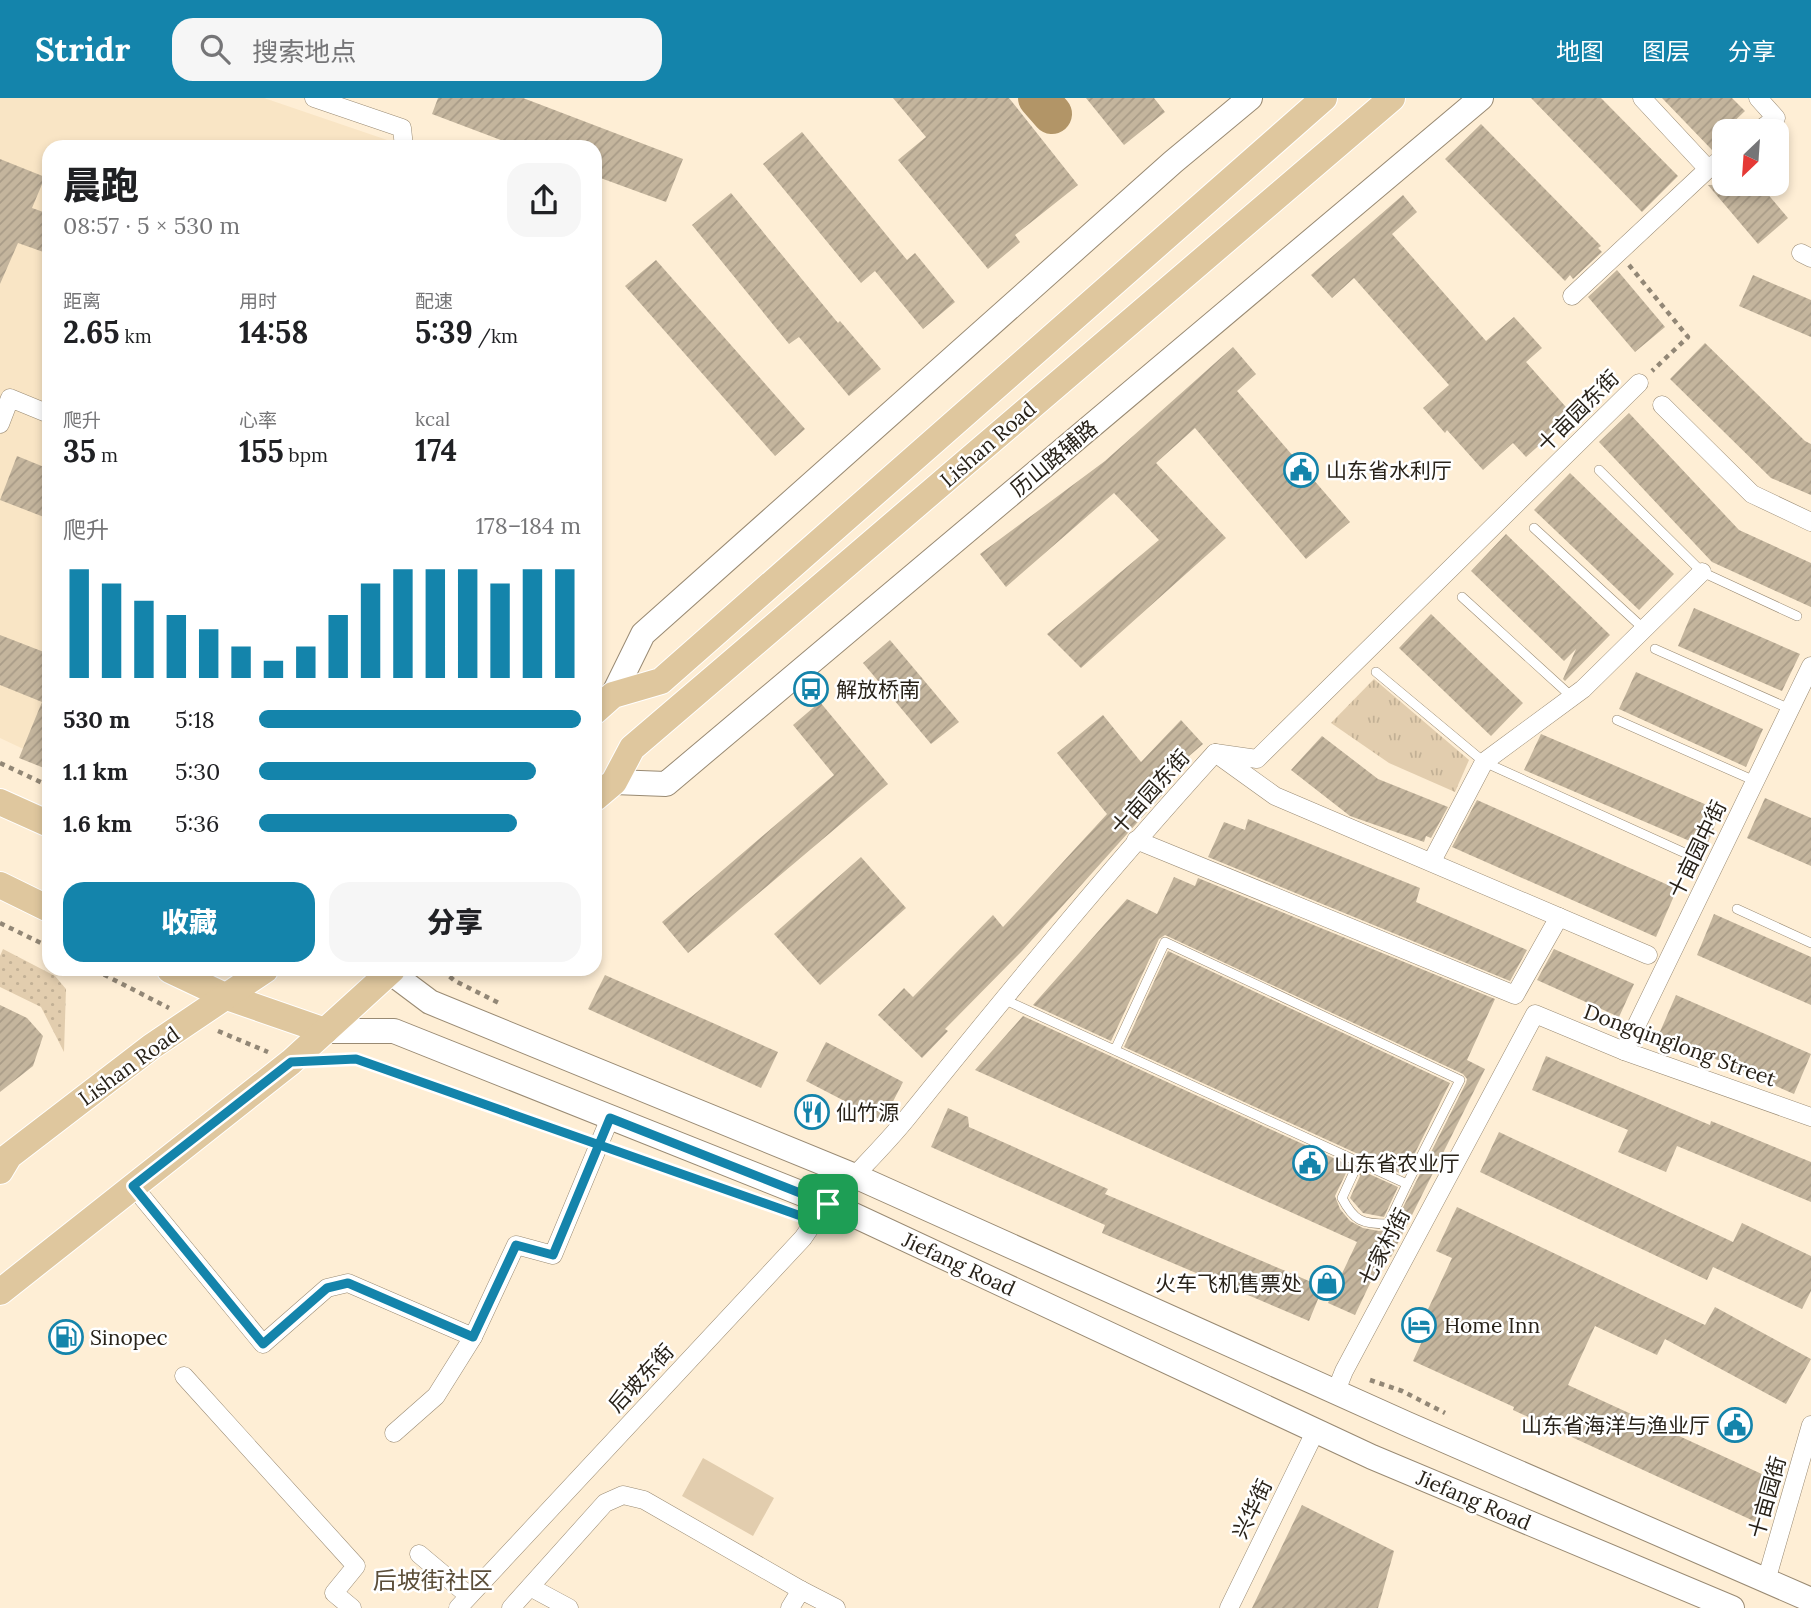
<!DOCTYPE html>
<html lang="zh">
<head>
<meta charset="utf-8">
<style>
  :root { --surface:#fff; --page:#f6f6f6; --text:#202124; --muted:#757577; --accent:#1484ab }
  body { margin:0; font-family:Lora,"Noto Sans SC",serif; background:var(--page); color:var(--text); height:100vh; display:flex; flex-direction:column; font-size:26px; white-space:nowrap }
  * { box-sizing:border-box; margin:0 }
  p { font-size:23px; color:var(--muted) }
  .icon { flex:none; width:38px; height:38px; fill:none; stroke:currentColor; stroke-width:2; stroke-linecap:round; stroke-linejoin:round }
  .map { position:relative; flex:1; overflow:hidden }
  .drawer { position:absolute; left:42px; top:42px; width:560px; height:836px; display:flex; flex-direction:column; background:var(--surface); border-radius:21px; box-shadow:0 4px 10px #0003 }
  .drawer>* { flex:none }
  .needle { width:46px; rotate:205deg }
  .buttons { position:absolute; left:1712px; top:21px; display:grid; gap:14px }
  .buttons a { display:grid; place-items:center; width:77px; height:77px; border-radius:14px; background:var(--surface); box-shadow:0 4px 10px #0003; font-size:35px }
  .pin { position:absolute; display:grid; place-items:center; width:60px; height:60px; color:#fff; margin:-30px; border-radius:14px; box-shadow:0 4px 10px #0006 }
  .round { display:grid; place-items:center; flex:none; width:74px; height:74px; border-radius:21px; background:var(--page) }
  .headline { display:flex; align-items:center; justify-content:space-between; height:119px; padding:0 21px }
  h1 { font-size:38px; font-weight:800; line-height:52px }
  .metrics { display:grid; grid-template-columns:repeat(3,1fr); gap:10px; height:119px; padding:7px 21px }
  .metrics div { display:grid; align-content:center }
  .metrics b { font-size:30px; font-weight:800 }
  .metrics small { font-size:19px; font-weight:400 }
  .metrics p { font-size:19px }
  .chart { height:196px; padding:14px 21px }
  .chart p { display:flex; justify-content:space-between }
  .chart svg { width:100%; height:126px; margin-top:7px; stroke:var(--accent); stroke-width:6 }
  .action { display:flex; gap:14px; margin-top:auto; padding:14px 21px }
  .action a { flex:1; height:80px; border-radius:21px; background:var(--accent); color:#fff; font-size:28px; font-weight:800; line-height:80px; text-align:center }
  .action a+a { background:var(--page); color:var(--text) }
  ul { padding:0 21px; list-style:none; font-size:23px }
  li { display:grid; grid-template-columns:112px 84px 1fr; align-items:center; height:52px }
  li i { height:18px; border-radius:9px; background:var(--accent) }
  header { display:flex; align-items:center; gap:42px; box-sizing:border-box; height:98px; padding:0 35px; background:var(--accent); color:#fff }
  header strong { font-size:33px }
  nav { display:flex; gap:38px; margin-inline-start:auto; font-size:24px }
  .search { width:490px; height:63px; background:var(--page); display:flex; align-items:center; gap:18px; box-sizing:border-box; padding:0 24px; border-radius:21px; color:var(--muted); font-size:26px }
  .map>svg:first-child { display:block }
  .built { fill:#f9e5c5 }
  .grass { fill:url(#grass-tufts) }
  .garden { fill:url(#garden-dots) }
  .pitch { fill:#e2cdae }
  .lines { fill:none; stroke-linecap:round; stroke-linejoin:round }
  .river { stroke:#b29567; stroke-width:40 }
  .building { fill:url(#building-hatch) }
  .lane-casing { stroke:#998a73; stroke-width:10 }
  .street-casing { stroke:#998a73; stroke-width:19 }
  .secondary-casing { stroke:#998a73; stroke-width:26 }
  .primary-casing { stroke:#fff; stroke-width:28 }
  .path { stroke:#928776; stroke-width:4.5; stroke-dasharray:5 5; stroke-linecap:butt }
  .lane { stroke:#fff; stroke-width:9 }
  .street { stroke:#fff; stroke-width:18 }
  .secondary { stroke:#fff; stroke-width:24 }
  .primary { stroke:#dfc79e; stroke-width:26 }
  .route-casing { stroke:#fff; stroke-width:14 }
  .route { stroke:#1484ab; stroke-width:9 }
  .labels { text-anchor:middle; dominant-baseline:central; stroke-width:5; stroke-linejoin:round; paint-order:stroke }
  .street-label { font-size:21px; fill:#282219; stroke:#fff }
  .poi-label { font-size:21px; fill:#282219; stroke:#fff; text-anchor:start }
  .quarter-label { font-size:24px; fill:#5b4e39; stroke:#fff }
</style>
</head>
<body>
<header>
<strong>Stridr</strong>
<div class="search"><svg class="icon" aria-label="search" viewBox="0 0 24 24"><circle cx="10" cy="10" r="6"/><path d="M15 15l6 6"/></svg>搜索地点</div>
<nav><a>地图</a><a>图层</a><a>分享</a></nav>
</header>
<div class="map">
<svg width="1811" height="1510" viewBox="0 0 1811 1510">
  <defs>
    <pattern id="grass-tufts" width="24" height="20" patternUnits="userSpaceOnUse" patternTransform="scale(1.75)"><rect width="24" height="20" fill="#e2cdae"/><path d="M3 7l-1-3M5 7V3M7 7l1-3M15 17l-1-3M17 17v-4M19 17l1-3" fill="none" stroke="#c2b095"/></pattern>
    <pattern id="garden-dots" width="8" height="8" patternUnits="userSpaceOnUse" patternTransform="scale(1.75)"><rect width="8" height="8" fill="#e2cdae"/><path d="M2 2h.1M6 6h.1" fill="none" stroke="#c2b095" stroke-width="1.8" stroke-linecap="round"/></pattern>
    <pattern id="building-hatch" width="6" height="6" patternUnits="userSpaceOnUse" patternTransform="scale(1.75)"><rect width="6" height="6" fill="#c4b59d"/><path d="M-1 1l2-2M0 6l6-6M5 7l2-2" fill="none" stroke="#a89b87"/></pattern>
  </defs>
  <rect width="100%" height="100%" fill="#feeed5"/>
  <!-- built -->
  <polygon class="built" points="0,0 264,0 393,44 393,49 49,49 49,663 0,640"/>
  <!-- grass -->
  <polygon class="grass" points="1374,581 1469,662 1455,694 1389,665 1331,625"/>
  <!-- garden -->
  <polygon class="garden" points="3,851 55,878 66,891 64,954 41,909 0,889 0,858"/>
  <!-- pitch -->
  <polygon class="pitch" points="703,1360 774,1400 753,1438 682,1398"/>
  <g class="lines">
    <!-- river -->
    <polyline class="river" points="1038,0 1052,16"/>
  </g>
  <!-- building -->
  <g class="building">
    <polygon points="438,0 523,0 683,61 666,104 595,78 595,49 519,49 432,16"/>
    <polygon points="893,0 1009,0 1078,87 1015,137 1020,144 988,171 898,62 926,39"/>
    <polygon points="1086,0 1154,0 1165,14 1124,47"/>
    <polygon points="1531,0 1601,0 1678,78 1642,114"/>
    <polygon points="1662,0 1732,0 1745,13 1724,33 1724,48 1713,53"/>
    <polygon points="1481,26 1601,148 1598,150 1602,154 1573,181 1570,177 1565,183 1445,61"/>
    <polygon points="802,34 907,162 915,155 955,204 923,231 875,173 861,185 763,66"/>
    <polygon points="0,61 45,79 32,110 49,116 49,156 18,145 0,186"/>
    <polygon points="1759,86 1788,120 1758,146 1708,87"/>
    <polygon points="731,95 838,225 840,223 881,271 849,298 799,239 789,246 692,127"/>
    <polygon points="1403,97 1417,114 1392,136 1486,243 1514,219 1542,250 1526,264 1573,317 1526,359 1513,345 1483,372 1447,332 1445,335 1423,310 1449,287 1354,180 1332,200 1311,177"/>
    <polygon points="656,162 805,331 775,358 625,188"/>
    <polygon points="1617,172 1665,229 1635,254 1588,199"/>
    <polygon points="1753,177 1811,202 1811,239 1739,208"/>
    <polygon points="1705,245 1805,343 1811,346 1811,397 1771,380 1670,281"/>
    <polygon points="1233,249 1256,276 1237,293 1350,424 1306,461 1195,330 1156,365 1226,440 1081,570 1047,536 1159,442 1114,395 1006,489 980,456 1105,363"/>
    <polygon points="1629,315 1739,432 1811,465 1811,509 1712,464 1599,344"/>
    <polygon points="17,358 49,371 49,421 0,402"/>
    <polygon points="1570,375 1674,476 1639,512 1534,412"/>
    <polygon points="1506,436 1610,537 1565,583 1563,581 1576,551 1564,563 1471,473"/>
    <polygon points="1694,510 1800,556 1782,593 1678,548"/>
    <polygon points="1431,516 1523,605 1491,638 1399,550"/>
    <polygon points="0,537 49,556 49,672 19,660 42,604 0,587"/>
    <polygon points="890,542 959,624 931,646 863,565"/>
    <polygon points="1636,574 1763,631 1746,669 1619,611"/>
    <polygon points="820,604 888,686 688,855 662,824 834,677 793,627"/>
    <polygon points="1103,617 1141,664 1181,622 1203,646 1159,684 1162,697 1022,853 945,931 948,933 922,960 878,917 904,890 913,899 993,817 1003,829 1107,716 1057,655"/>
    <polygon points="1541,636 1721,713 1706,750 1524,672"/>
    <polygon points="1322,638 1378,681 1448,709 1431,740 1426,738 1424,744 1350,718 1291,672"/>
    <polygon points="1765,700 1811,720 1811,768 1747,740"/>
    <polygon points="1477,702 1677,791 1656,839 1452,749"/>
    <polygon points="1248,721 1420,790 1416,804 1527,852 1510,883 1208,759 1224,724 1245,732"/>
    <polygon points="861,759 906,810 820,887 774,836"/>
    <polygon points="1174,779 1195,788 1198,780 1495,901 1467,962 1485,971 1391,1159 1384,1156 1355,1217 1328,1205 1357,1144 975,972 1023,918 1353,1069 1347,1073 1335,1098 1340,1111 1350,1123 1363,1130 1379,1133 1392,1131 1466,985 1467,981 1463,976 1165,837 1159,841 1111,943 1033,907 1127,801 1157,816"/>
    <polygon points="1714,816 1811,859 1811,907 1697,857"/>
    <polygon points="1554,851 1634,886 1619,919 1537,882"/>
    <polygon points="1168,853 1450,985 1404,1077 1124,949"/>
    <polygon points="605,877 778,954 761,990 588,911"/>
    <polygon points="1676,897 1811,956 1794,996 1659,936"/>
    <polygon points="0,907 27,920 43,938 33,968 0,994"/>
    <polygon points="826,944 903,984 883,1023 806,983"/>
    <polygon points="1546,958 1710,1027 1711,1023 1811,1064 1811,1104 1677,1048 1666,1074 1618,1054 1628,1032 1532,992"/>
    <polygon points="948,1010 968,1019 969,1029 1108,1091 1105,1096 1323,1189 1309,1223 1102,1135 1105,1127 931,1049"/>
    <polygon points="1499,1034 1733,1144 1742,1125 1811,1158 1811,1193 1802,1211 1713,1169 1707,1182 1480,1074"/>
    <polygon points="1358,1071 1398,1089 1384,1119 1363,1115 1350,1100 1360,1078"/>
    <polygon points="1457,1109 1705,1227 1715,1209 1811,1261 1786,1306 1665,1241 1657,1257 1595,1228 1568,1287 1777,1383 1758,1425 1513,1312 1514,1309 1413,1263 1430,1226 1423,1222 1452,1160 1436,1153"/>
    <polygon points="1302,1407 1394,1453 1378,1510 1252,1510"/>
  </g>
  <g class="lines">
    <!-- lane casing -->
    <g class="lane-casing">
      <g id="lane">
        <polyline points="1599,372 1702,474 1797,518"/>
        <polyline points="1534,430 1644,531"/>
        <polyline points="1462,499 1572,599"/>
        <polyline points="1655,551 1790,611"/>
        <polyline points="1376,574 1484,664 1687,756"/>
        <polyline points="1617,622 1755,683"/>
        <polyline points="1737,811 1811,845"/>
        <polyline points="1003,901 1407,1086 1460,982 1165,844 1115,952"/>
        <path d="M1353,1076L1342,1100C1354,1123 1362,1126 1388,1126L1407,1086"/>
      </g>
    </g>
    <!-- street casing -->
    <g class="street-casing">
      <g id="street">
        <polyline points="314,0 402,30 404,49"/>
        <polyline points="1758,0 1776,20 1758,33"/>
        <polyline points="1708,71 1724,59"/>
        <polyline points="1801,155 1811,160"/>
        <polyline points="1572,198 1708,71 1642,0"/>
        <polyline points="1662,307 1752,396 1811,424"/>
        <polyline points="0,326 10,300 49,316"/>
        <polyline points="1215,655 1257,661 1639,285"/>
        <polyline points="1218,657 1275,698 1648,857"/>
        <polyline points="1136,742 1515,897 1559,819"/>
        <polyline points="1432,763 1484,664 1583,591 1702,474"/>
        <polyline points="1624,953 1811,568"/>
        <polyline points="133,1088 263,1246 327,1190 348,1185 473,1239 516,1147 553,1157 610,1020"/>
        <polyline points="184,1278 356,1468 334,1495 352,1510"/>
        <polyline points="1336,1293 1344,1273 1535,916 1624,953 1811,1019"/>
        <polyline points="394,1335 436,1298 473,1239"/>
        <polyline points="419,1456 469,1498"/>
        <polyline points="1766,1483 1811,1327"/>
        <polyline points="530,1489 569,1510"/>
        <path d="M458,1510L803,1140C832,1096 874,1061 907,1020C1007,896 1108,773 1215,655"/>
        <polyline points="511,1510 605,1405 623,1397 644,1402 801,1492"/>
        <polyline points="790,1510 801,1492 836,1510"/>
        <polyline points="1229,1510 1316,1332"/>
      </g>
    </g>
    <!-- secondary casing -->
    <g class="secondary-casing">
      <g id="secondary">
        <polyline points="613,597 643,536 1173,64 1250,0"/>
        <polyline points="614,684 666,686 1481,0"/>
        <polyline points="390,874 430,904 855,1078 1407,1326 1811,1502"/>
        <polyline points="325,933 394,933 843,1112 1372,1359 1732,1510"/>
      </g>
    </g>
    <!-- primary casing -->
    <g class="primary-casing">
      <g id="primary">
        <polyline points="595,613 613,597 661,583 1324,0"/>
        <polyline points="595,700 614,684 632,650 1392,0"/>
        <polyline points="0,704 49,726"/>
        <polyline points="0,787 49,811"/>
        <polyline points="170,872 227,899 325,933"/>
        <polyline points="0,1073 9,1058 151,949 265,872"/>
        <polyline points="0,1194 291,964 392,872"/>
      </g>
    </g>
    <!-- path -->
    <g class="path">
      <polyline points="1629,167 1688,239 1652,273"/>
      <polyline points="0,665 49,688"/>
      <polyline points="0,825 49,849"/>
      <polyline points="95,872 169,910"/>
      <polyline points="442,872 455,883 501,906"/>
      <polyline points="218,933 268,954"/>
      <polyline points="327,962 356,961 581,1041"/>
      <polyline points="616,1053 703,1083"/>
      <polyline points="1370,1282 1402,1293 1445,1315"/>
    </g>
    <!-- lane -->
    <use href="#lane" class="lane"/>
    <!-- street -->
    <use href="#street" class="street"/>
    <!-- secondary -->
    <use href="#secondary" class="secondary"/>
    <!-- primary -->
    <use href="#primary" class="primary"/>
  </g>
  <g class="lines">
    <!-- route casing -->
    <g class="route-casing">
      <polyline id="route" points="828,1106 815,1123 356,961 291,964 133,1088 263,1246 327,1190 348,1185 473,1239 516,1147 553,1157 610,1020 828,1106"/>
    </g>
    <!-- route -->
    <use href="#route" class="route"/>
  </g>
  <!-- icons -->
  <defs>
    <g id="civic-ring" transform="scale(1.75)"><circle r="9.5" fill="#fff" stroke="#1484ab" stroke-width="1.5"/><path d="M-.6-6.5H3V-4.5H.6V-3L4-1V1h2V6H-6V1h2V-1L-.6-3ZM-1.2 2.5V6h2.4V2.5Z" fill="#1484ab"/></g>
    <g id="bus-ring" transform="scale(1.75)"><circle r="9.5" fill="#fff" stroke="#1484ab" stroke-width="1.5"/><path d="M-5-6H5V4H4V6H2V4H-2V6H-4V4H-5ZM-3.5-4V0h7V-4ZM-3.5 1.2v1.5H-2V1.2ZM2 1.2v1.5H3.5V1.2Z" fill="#1484ab"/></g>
    <g id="restaurant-ring" transform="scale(1.75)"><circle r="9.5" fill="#fff" stroke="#1484ab" stroke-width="1.5"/><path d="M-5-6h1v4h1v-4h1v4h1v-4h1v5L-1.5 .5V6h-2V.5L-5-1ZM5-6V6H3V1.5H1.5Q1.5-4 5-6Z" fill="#1484ab"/></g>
    <g id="shop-ring" transform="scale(1.75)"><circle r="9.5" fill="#fff" stroke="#1484ab" stroke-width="1.5"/><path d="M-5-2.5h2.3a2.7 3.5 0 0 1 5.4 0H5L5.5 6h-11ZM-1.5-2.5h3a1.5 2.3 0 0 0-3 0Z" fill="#1484ab"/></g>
    <g id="hotel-ring" transform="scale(1.75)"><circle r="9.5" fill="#fff" stroke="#1484ab" stroke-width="1.5"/><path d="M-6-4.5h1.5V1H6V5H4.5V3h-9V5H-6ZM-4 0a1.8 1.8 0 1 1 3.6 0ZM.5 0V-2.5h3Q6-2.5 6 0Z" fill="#1484ab"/></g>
    <g id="fuel-ring" transform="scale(1.75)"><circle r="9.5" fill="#fff" stroke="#1484ab" stroke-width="1.5"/><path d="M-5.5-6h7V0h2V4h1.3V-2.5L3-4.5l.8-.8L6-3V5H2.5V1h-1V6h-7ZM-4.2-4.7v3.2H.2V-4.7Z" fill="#1484ab"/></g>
  </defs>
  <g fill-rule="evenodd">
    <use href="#civic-ring" x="1301" y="372"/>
    <use href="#bus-ring" x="811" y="591"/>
    <use href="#restaurant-ring" x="812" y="1014"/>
    <use href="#civic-ring" x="1310" y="1065"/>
    <use href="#shop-ring" x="1327" y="1185"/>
    <use href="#hotel-ring" x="1419" y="1227"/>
    <use href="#fuel-ring" x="66" y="1239"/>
    <use href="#civic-ring" x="1735" y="1327"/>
  </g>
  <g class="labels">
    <!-- street labels -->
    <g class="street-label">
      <text transform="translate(1578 313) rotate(-45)">十亩园东街</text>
      <text transform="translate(988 346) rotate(-41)">Lishan Road</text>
      <text transform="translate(1054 360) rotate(-40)">历山路辅路</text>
      <text transform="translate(1150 694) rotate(-48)">十亩园东街</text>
      <text transform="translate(1697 751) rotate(-64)">十亩园中街</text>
      <text transform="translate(1680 947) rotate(20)">Dongqinglong Street</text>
      <text transform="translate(129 968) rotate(-36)">Lishan Road</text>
      <text transform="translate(1384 1149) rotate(-62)">七家村街</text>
      <text transform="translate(959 1166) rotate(25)">Jiefang Road</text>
      <text transform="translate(641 1280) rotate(-47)">后坡东街</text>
      <text transform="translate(1767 1399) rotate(-74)">十亩园街</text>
      <text transform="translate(1474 1402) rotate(23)">Jiefang Road</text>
      <text transform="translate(1252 1411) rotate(-64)">兴华街</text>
    </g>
    <!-- poi labels -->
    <g class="poi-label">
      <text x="1326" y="372">山东省水利厅</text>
      <text x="836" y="591">解放桥南</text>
      <text x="836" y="1014">仙竹源</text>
      <text x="1334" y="1065">山东省农业厅</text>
      <text x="1302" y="1185" text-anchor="end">火车飞机售票处</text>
      <text x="1444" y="1227">Home Inn</text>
      <text x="90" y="1239">Sinopec</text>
      <text x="1710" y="1327" text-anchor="end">山东省海洋与渔业厅</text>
    </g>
    <!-- quarter labels -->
    <g class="quarter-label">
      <text x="433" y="1482">后坡街社区</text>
    </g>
  </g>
</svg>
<div class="buttons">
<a><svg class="needle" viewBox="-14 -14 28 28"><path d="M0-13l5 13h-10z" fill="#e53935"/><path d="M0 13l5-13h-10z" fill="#757577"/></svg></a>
</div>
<div class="pin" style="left:828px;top:1106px;background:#1e9e55"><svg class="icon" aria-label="arrive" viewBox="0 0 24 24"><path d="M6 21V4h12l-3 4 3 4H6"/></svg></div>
<section class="drawer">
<div class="headline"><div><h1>晨跑</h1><p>08:57 · 5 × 530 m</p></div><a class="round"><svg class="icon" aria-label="share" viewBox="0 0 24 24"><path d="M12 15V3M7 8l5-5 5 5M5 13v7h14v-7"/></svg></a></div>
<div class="metrics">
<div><p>距离</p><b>2.65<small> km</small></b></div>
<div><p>用时</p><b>14:58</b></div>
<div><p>配速</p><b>5:39<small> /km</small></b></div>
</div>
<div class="metrics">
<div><p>爬升</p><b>35<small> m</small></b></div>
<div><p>心率</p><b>155<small> bpm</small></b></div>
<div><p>kcal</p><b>174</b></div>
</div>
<div class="chart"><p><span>爬升</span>178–184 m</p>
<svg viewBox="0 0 160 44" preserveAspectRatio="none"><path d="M5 44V6M15 44V11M25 44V17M35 44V22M45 44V27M55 44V33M65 44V38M75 44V33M85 44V22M95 44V11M105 44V6M115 44V6M125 44V6M135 44V11M145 44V6M155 44V6"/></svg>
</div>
<ul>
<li><b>530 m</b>5:18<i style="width:100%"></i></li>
<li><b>1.1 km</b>5:30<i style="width:86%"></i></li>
<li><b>1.6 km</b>5:36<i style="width:80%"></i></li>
</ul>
<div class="action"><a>收藏</a><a>分享</a></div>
</section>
</div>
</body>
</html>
